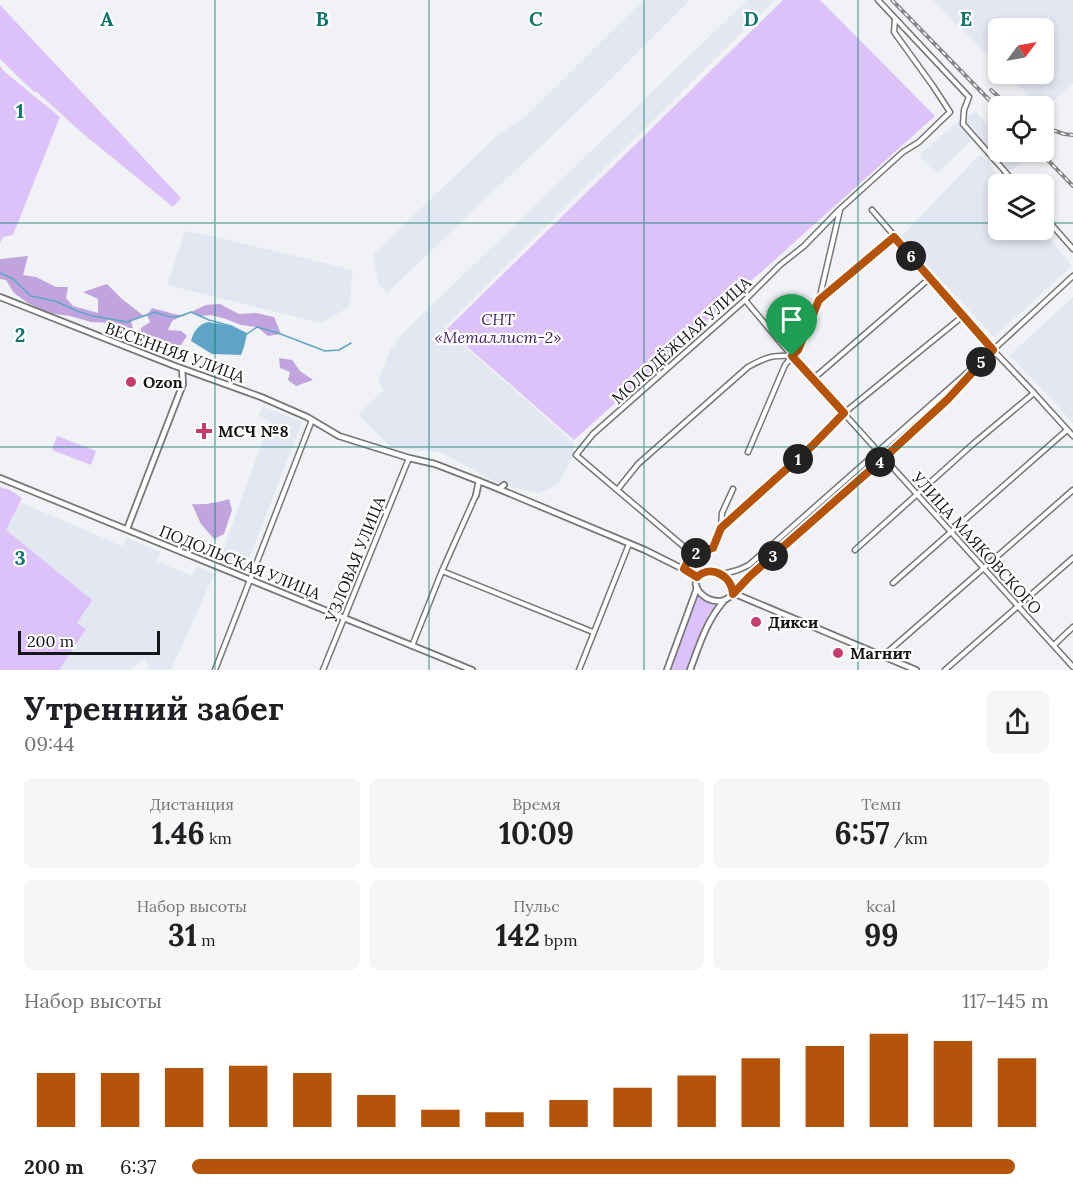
<!DOCTYPE html>
<html lang="ru">
<head>
<meta charset="utf-8">
<style>
  :root { --surface:#fff; --page:#f6f6f6; --text:#202124; --muted:#757577; --accent:#b45309 }
  body { margin:0; font-family:Lora,serif; background:var(--page); color:var(--text); height:100vh; display:flex; flex-direction:column; font-size:22px; white-space:nowrap }
  * { box-sizing:border-box; margin:0 }
  p { font-size:20px; color:var(--muted) }
  .icon { flex:none; width:33px; height:33px; fill:none; stroke:currentColor; stroke-width:2; stroke-linecap:round; stroke-linejoin:round }
  .map { position:relative; height:670px; overflow:hidden }
  .details { display:flex; flex-direction:column; background:var(--surface); flex:1 }
  .details>* { flex:none }
  .needle { width:39px; rotate:58deg }
  .buttons { position:absolute; left:988px; top:18px; display:grid; gap:12px }
  .buttons a { display:grid; place-items:center; width:66px; height:66px; border-radius:9px; background:var(--surface); box-shadow:0 3px 9px #0003; font-size:30px }
  .scale { position:absolute; left:18px; bottom:15px; width:142px; box-sizing:border-box; padding-left:6px; border:3px solid #141516; border-top:0; font-size:16px; line-height:21px; white-space:nowrap; color:#141516; -webkit-text-stroke:4px #fff; paint-order:stroke }
  .pin { position:absolute; display:grid; place-items:center; width:51px; height:51px; color:#fff; margin:-62px -26px; border-radius:50% 50% 50% 0; rotate:-45deg; box-shadow:0 0 6px #0007 }
  .pin .icon { rotate:45deg }
  .km { position:absolute; width:30px; height:30px; margin:-15px; border-radius:50%; background:#222; color:#fff; font-size:16px; line-height:30px; text-align:center }
  .round { display:grid; place-items:center; flex:none; width:63px; height:63px; border-radius:9px; background:var(--page) }
  .overview { display:flex; align-items:center; justify-content:space-between; height:102px; padding:0 24px }
  h1 { font-size:33px; font-weight:700; line-height:45px }
  .figures { display:grid; grid-template-columns:repeat(3,1fr); gap:9px; height:102px; padding:6px 24px }
  .figures div { display:grid; align-content:center; border-radius:9px; background:var(--page); text-align:center }
  .figures b { font-size:30px; font-weight:700 }
  .figures small { font-size:16px; font-weight:400 }
  .figures p { font-size:16px }
  .chart { height:168px; padding:12px 24px }
  .chart p { display:flex; justify-content:space-between }
  .chart svg { width:100%; height:108px; margin-top:6px; stroke:var(--accent); stroke-width:6 }
  ul { padding:0 24px; list-style:none; font-size:20px }
  li { display:grid; grid-template-columns:96px 72px 1fr; align-items:center; height:45px }
  li i { height:15px; border-radius:8px; background:var(--accent) }
  .map>svg:first-child { display:block }
  .built { fill:#e3e7f1 }
  .green { fill:#ddc2fa }
  .forest { fill:#c1a4de }
  .water { fill:#5ea4c7 }
  .lines { fill:none; stroke-linecap:round; stroke-linejoin:round }
  .stream { stroke:#5ea4c7; stroke-width:1.5 }
  .minor-casing { stroke:#757779; stroke-width:7 }
  .tertiary-casing { stroke:#757779; stroke-width:8 }
  .minor { stroke:#fff; stroke-width:4 }
  .tertiary { stroke:#fff; stroke-width:4.5 }
  .rail-casing { stroke:#868789; stroke-width:4 }
  .rail { stroke:#fff; stroke-width:1.5; stroke-dasharray:4.5; stroke-linecap:butt }
  .route-casing { stroke:#fff; stroke-width:12 }
  .route { stroke:#b45309; stroke-width:8 }
  .grid { fill:none; stroke:#0f766e; stroke-width:1.5; stroke-opacity:0.55 }
  .poi-dot { fill:#c83c6d; stroke:#fff; stroke-width:2 }
  .labels { text-anchor:middle; dominant-baseline:central; stroke-width:4.5; stroke-linejoin:round; paint-order:stroke }
  .park-label { font-size:16px; font-style:italic; fill:#472165; stroke:#fff }
  .street-label { font-size:16px; fill:#141516; stroke:#fff }
  .poi-label { font-size:16px; font-weight:bold; fill:#141516; stroke:#fff; text-anchor:start }
  .grid-label { font-size:20px; text-anchor:middle; font-weight:bold; fill:#0f766e; stroke:#fff; stroke-width:4.5; stroke-linejoin:round; paint-order:stroke }
</style>
</head>
<body>
<div class="map">
<svg width="1073" height="670" viewBox="0 0 1073 670">
  <rect width="100%" height="100%" fill="#f1f2f5"/>
  <!-- built -->
  <g class="built">
    <polygon points="643,0 690,0 605,85 387,293 378,284 373,254 499,134 525,117"/>
    <polygon points="747,0 774,0 444,328 573,442 574,455 558,484 539,493 499,484 440,452 392,448 358,414 384,390 378,382 389,352 400,336"/>
    <polygon points="932,0 1073,0 1073,83 1044,110 1044,106 1040,106 1007,74 1044,74 1044,28 999,28 999,66"/>
    <polygon points="976,112 999,136 999,152 1013,152 1022,163 1004,175 984,151 972,140 937,173 923,161 920,154 959,121"/>
    <polygon points="980,154 1005,184 999,184 999,230 1042,230 1072,266 994,337 901,237"/>
    <polygon points="185,231 220,238 353,270 349,307 321,323 167,285"/>
    <polygon points="1073,297 1073,423 1010,355"/>
    <polygon points="262,406 302,422 244,572 218,563 270,421 259,416"/>
    <polygon points="20,502 122,546 127,538 161,552 157,561 192,576 197,566 214,574 171,670 147,670 150,668 144,659 128,670 59,670 86,629 77,623 5,530"/>
  </g>
  <!-- green -->
  <g class="green">
    <polygon points="783,0 820,0 935,116 574,440 447,329"/>
    <polygon points="0,5 181,198 173,207 81,132 37,92 34,92 0,59"/>
    <polygon points="0,66 6,73 60,117 13,235 3,237 0,243"/>
    <polygon points="57,436 96,451 91,465 52,450"/>
    <polygon points="0,487 10,490 22,498 6,530 92,600 77,623 86,629 59,670 0,670"/>
    <polygon points="699,591 722,599 709,614 686,670 670,670"/>
  </g>
  <!-- forest -->
  <g class="forest">
    <polygon points="28,256 23,275 36,277 56,287 68,287 66,298 73,306 98,313 98,299 83,292 107,284 122,299 144,316 131,320 133,329 111,323 91,322 70,316 49,313 28,303 14,293 6,280 0,279 0,259"/>
    <polygon points="220,304 239,314 256,313 274,317 281,334 268,336 257,327 241,325 226,319 211,315 200,316 191,312 206,305"/>
    <polygon points="152,308 182,316 172,321 168,330 181,331 187,336 181,345 169,349 140,337 141,328 150,322 147,315"/>
    <polygon points="279,358 292,360 300,371 313,380 296,386 288,380 290,372 280,368"/>
    <path d="M229,499L232,510L224,534L214,539L201,524L192,504C205,505 216,503 229,499Z"/>
  </g>
  <!-- water -->
  <path class="water" d="M208,322L231,326L247,334L244,347L241,355L212,354L191,341C193,332 199,324 208,322Z"/>
  <g class="lines">
    <!-- stream -->
    <path class="stream" d="M0,273L13,279L31,296L55,301L77,311L93,316L127,322L155,312C170,318 176,319 191,312L209,320L231,326L247,334L257,327L278,333L325,351L339,350L351,343"/>
    <!-- minor casing -->
    <g class="minor-casing">
      <g id="minor">
        <polyline points="878,0 969,97 964,110 963,124 1016,184"/>
        <polyline points="872,210 993,350 1034,393 1073,436"/>
        <polyline points="1044,216 1073,249"/>
        <polyline points="745,300 792,356 1073,667"/>
        <polyline points="819,300 894,237"/>
        <polyline points="813,379 930,278"/>
        <polyline points="748,452 785,365 798,350 819,300 840,210"/>
        <path d="M618,489L638,464L748,367C766,357 772,355 792,356"/>
        <polyline points="721,528 812,446 844,413 963,316"/>
        <polyline points="855,550 973,444 1034,393"/>
        <polyline points="692,555 689,551 576,455 593,434 745,300 780,265 804,246 840,209 903,152 919,142 950,112 933,86 894,32 895,19"/>
        <path d="M684,569C691,553 697,553 713,548L721,528L722,513L733,489"/>
        <polyline points="442,571 593,632"/>
        <polyline points="723,574 738,570 749,565 993,350 1073,276"/>
        <polyline points="893,583 1067,430"/>
        <path d="M733,593L750,576C828,508 908,442 978,366"/>
        <polyline points="1054,645 1073,627"/>
        <polyline points="412,646 442,571 476,495"/>
        <polyline points="883,656 1073,490"/>
        <polyline points="215,670 312,420"/>
        <polyline points="323,670 409,458"/>
        <polyline points="579,670 629,544"/>
        <polyline points="945,670 1073,558"/>
      </g>
    </g>
    <!-- tertiary casing -->
    <g class="tertiary-casing">
      <g id="tertiary">
        <polyline points="0,297 175,366 261,397 307,417 339,436 409,458 435,464 479,481"/>
        <polyline points="0,478 472,670"/>
        <polyline points="499,489 645,550 687,571 697,577"/>
        <polyline points="476,495 479,481 499,489 504,485"/>
        <polyline points="127,529 183,384 182,369"/>
        <path d="M709,572C723,573 732,579 733,593C715,618 675,578 709,572Z"/>
        <polyline points="733,593 916,670"/>
        <polyline points="667,670 697,588"/>
        <path d="M690,670C699,646 706,622 723,602"/>
      </g>
    </g>
    <!-- minor -->
    <use href="#minor" class="minor"/>
    <!-- tertiary -->
    <use href="#tertiary" class="tertiary"/>
    <!-- rail casing -->
    <g class="rail-casing">
      <g id="rail">
        <polyline points="892,0 999,110"/>
        <polyline points="991,90 1009,106"/>
        <polyline points="1044,127 1064,134 1073,135"/>
        <polyline points="1040,152 1073,186"/>
      </g>
    </g>
    <!-- rail -->
    <use href="#rail" class="rail"/>
  </g>
  <g class="lines">
    <!-- route casing -->
    <g class="route-casing">
      <path id="route" d="M894,237L993,350L948,399L884,458L750,576L733,594C732,576 711,564 697,577L684,569C691,553 697,553 713,548L721,528L812,446L844,413L792,356L798,350L819,300Z"/>
    </g>
    <!-- route -->
    <use href="#route" class="route"/>
  </g>
  <!-- grid -->
  <path class="grid" d="M215,0V670M429,0V670M644,0V670M858,0V670M0,223H999M1044,223H1073M0,447H1073"/>
  <!-- markers -->
  <g class="poi-dot">
    <circle cx="131" cy="382" r="6"/>
    <path d="M201 422h6v6h6v6h-6v6h-6v-6h-6v-6h6z"/>
    <circle cx="756" cy="622" r="6"/>
    <circle cx="838" cy="653" r="6"/>
  </g>
  <g class="labels">
    <!-- park labels -->
    <g class="park-label">
      <text x="498" y="319">СНТ<tspan x="498" dy="18">«Металлист-2»</tspan></text>
    </g>
    <!-- street labels -->
    <g class="street-label">
      <text transform="translate(681 340) rotate(-42)">МОЛОДЁЖНАЯ УЛИЦА</text>
      <text transform="translate(175 352) rotate(20)">ВЕСЕННЯЯ УЛИЦА</text>
      <text transform="translate(977 543) rotate(48)">УЛИЦА МАЯКОВСКОГО</text>
      <text transform="translate(355 559) rotate(-68)">УЗЛОВАЯ УЛИЦА</text>
      <text transform="translate(240 562) rotate(22)">ПОДОЛЬСКАЯ УЛИЦА</text>
    </g>
    <!-- poi labels -->
    <g class="poi-label">
      <text x="143" y="382">Ozon</text>
      <text x="218" y="431">МСЧ №8</text>
      <text x="768" y="622">Дикси</text>
      <text x="850" y="653">Магнит</text>
    </g>
  </g>
  <g class="grid-label">
    <text x="107" y="26">A</text>
    <text x="322" y="26">B</text>
    <text x="536" y="26">C</text>
    <text x="751" y="26">D</text>
    <text x="966" y="26">E</text>
    <text x="20" y="118">1</text>
    <text x="20" y="342">2</text>
    <text x="20" y="565">3</text>
  </g>
</svg>
<div class="buttons">
<a><svg class="needle" viewBox="-14 -14 28 28"><path d="M0-13l5 13h-10z" fill="#e53935"/><path d="M0 13l5-13h-10z" fill="#757577"/></svg></a>
<a><svg class="icon" aria-label="locate" viewBox="0 0 24 24"><circle cx="12" cy="12" r="6"/><path d="M12 2v4M12 18v4M2 12h4M18 12h4"/></svg></a>
<a><svg class="icon" aria-label="layers" viewBox="0 0 24 24"><path d="M12 4l9 5-9 5-9-5zM3 14l9 5 9-5"/></svg></a>
</div>
<div class="scale">200 m</div>
<div class="pin" style="left:792px;top:356px;background:#1e9e55"><svg class="icon" aria-label="arrive" viewBox="0 0 24 24"><path d="M6 21V4h12l-3 4 3 4H6"/></svg></div>
<b class="km" style="left:798px;top:459px">1</b>
<b class="km" style="left:696px;top:553px">2</b>
<b class="km" style="left:773px;top:556px">3</b>
<b class="km" style="left:880px;top:462px">4</b>
<b class="km" style="left:981px;top:362px">5</b>
<b class="km" style="left:911px;top:256px">6</b>
</div>
<section class="details">
<div class="overview"><div><h1>Утренний забег</h1><p>09:44</p></div><a class="round"><svg class="icon" aria-label="share" viewBox="0 0 24 24"><path d="M12 15V3M7 8l5-5 5 5M5 13v7h14v-7"/></svg></a></div>
<div class="figures">
<div><p>Дистанция</p><b>1.46<small> km</small></b></div>
<div><p>Время</p><b>10:09</b></div>
<div><p>Темп</p><b>6:57<small> /km</small></b></div>
</div>
<div class="figures">
<div><p>Набор высоты</p><b>31<small> m</small></b></div>
<div><p>Пульс</p><b>142<small> bpm</small></b></div>
<div><p>kcal</p><b>99</b></div>
</div>
<div class="chart"><p><span>Набор высоты</span>117–145 m</p>
<svg viewBox="0 0 160 44" preserveAspectRatio="none"><path d="M5 44V22M15 44V22M25 44V20M35 44V19M45 44V22M55 44V31M65 44V37M75 44V38M85 44V33M95 44V28M105 44V23M115 44V16M125 44V11M135 44V6M145 44V9M155 44V16"/></svg>
</div>
<ul>
<li><b>200 m</b>6:37<i style="width:96%"></i></li>
</ul>
</section>
</body>
</html>
